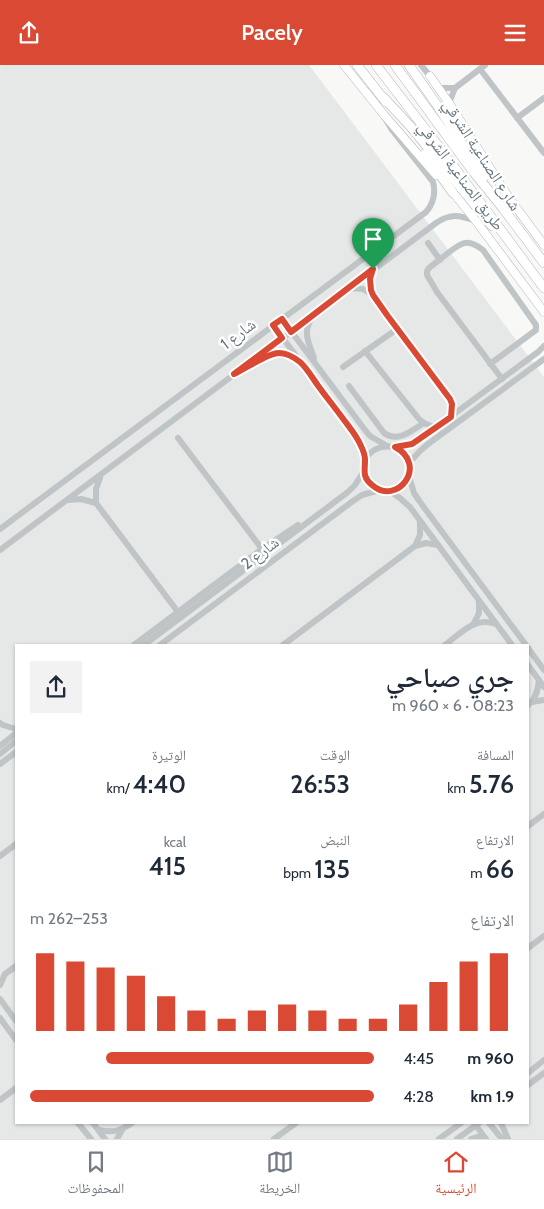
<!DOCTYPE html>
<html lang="ar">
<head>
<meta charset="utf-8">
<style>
  :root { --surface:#fff; --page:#f2f2f3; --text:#1f2937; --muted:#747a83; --line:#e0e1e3; --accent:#d94934 }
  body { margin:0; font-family:Cabin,"Noto Naskh Arabic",sans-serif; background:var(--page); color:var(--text); direction:rtl; height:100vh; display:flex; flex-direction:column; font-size:19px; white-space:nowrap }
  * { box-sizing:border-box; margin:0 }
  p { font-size:16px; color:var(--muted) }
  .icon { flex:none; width:28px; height:28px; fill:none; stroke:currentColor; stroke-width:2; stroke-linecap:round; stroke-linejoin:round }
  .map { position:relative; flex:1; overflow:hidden; direction:ltr }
  .panel { position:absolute; left:15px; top:579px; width:514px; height:480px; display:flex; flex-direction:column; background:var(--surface); border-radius:0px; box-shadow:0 1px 4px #0004; direction:rtl }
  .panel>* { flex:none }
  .pin { position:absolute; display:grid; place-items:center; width:42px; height:42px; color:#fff; margin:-51px -21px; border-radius:50% 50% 50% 0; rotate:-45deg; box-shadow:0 0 5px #0007 }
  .pin .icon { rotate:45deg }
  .round { display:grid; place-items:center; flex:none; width:52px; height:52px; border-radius:0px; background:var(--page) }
  .summary { display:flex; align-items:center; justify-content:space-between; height:85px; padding:0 15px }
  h1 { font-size:28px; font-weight:600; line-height:38px }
  .metrics { display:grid; grid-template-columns:repeat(3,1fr); gap:8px; height:85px; padding:5px 15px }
  .metrics div { display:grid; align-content:center }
  .metrics b { font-size:25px; font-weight:600 }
  .metrics small { font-size:14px; font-weight:400 }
  .metrics p { font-size:14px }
  .chart { height:140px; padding:10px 15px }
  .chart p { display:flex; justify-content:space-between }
  .chart svg { width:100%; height:90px; margin-top:5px; stroke:var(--accent); stroke-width:6 }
  ul { padding:0 15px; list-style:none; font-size:16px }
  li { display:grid; grid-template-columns:80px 60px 1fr; align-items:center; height:38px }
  li i { height:12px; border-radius:6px; background:var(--accent) }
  header { display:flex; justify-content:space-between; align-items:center; height:65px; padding:0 15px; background:var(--accent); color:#fff; font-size:22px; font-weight:600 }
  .menu { display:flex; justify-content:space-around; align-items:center; height:70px; border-top:1px solid var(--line); background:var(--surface); font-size:14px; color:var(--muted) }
  .menu a { display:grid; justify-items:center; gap:2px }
  .menu .selected { color:var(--accent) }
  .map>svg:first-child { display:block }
  .built { fill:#e6e8e7; fill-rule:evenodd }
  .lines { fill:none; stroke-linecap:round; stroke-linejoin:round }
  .major-casing { stroke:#b3b9bc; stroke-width:9 }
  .highway-casing { stroke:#b3b8ba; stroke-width:10 }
  .minor { stroke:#bfc4c7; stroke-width:6 }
  .major { stroke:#fff; stroke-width:8 }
  .highway { stroke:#fff; stroke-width:9 }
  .route-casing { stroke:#fff; stroke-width:10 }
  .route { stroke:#d94934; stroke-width:6 }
  .labels { text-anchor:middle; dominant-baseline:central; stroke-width:5; stroke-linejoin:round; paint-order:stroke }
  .street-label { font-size:16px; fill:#65767f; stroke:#fff }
</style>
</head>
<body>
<header><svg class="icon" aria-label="menu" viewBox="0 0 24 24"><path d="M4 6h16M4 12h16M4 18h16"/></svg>Pacely<svg class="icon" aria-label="share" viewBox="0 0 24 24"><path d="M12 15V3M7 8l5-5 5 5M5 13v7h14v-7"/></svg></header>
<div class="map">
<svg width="544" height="1074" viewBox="0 0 544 1074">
  <rect width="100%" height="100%" fill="#f8f8f6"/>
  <!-- built -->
  <path class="built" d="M2,0H309L544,312V1074H0V1ZM16,580H528V1058H16Z"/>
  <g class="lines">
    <!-- major casing -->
    <g class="major-casing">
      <g id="major">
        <polyline points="344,0 385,51 436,110"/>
        <polyline points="430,11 449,38 509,133 544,180"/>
        <polyline points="451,125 476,156 544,247"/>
      </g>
    </g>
    <!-- highway casing -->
    <g class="highway-casing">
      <g id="highway">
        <polyline points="357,0 386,37"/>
        <polyline points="376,0 439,82 544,223"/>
        <polyline points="395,0 472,105 502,142 544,198"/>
        <polyline points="409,0 437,40 484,112"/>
        <polyline points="384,33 411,62 492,161"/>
        <polyline points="425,89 453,128"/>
      </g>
    </g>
    <!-- minor -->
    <g class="minor">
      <polyline points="421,0 430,11"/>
      <polyline points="480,4 544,88"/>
      <polyline points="438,23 455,23"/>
      <polyline points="449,38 455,23 485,0"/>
      <polyline points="517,53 544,33"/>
      <polyline points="428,178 440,195"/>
      <polyline points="373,205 370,214 371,225 373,230 387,250 450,334 452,345 451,352"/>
      <polyline points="349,223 363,224 373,230"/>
      <path d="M312,253C302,267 309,278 314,293"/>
      <polyline points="282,254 365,365 370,371 387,381"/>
      <polyline points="273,260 357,372 363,386 365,396"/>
      <polyline points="365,286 419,354 424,358 436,363"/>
      <path d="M255,298C274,288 279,285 299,297"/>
      <path d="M490,299L536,265V260L483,185C468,173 462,177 448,188C442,193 435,198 429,203L427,206V210L437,227L502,314"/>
      <polyline points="343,302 397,264"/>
      <path d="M349,321L384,368C398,378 411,366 424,358"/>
      <polyline points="178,373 262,484"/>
      <polyline points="396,382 412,379 420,374 538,287 544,281"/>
      <polyline points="409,398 420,386 428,379 544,294"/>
      <polyline points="409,411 414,428 420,437 526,580"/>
      <path d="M389,426C402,423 412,413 409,399C404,372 361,378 364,406C365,415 372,422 381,425C383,426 386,425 388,426C396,428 404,437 410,442L512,580"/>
      <polyline points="69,435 81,434 96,438 178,547"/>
      <polyline points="96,438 96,424 100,413"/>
      <path d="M0,464L426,147C434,138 436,129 433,117L392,65L386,55"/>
      <polyline points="415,481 420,470 420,458"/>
      <path d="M0,485L436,158C451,148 459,150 476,156"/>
      <polyline points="474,558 479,548 479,537"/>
      <polyline points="134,580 262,484 298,460"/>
      <polyline points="144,580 348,427 355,420 364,406"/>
      <polyline points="160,580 353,436 362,430 380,425"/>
      <polyline points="283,580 415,481 426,478 437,480"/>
      <path d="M445,580C461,568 475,551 496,559"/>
      <polyline points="528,583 544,605"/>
      <polyline points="528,600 544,622"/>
      <polyline points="532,637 544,635"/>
      <path d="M528,640C536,634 538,625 539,615"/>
      <polyline points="0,658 3,660 16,664"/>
      <polyline points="0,681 16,668"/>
      <polyline points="0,689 16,676"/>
      <polyline points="0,699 16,687"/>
      <polyline points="528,761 544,749"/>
      <polyline points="0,791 16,779"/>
      <polyline points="528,883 544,871"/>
      <polyline points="0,920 5,909 16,901"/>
      <polyline points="0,934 16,956"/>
      <polyline points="0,953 16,975"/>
      <polyline points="528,1008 544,995"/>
      <polyline points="528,1020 544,1008"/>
      <polyline points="0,1035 16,1023"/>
      <polyline points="78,1058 91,1074"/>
      <polyline points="93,1058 105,1074"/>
      <polyline points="474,1058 486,1074"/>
      <polyline points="489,1058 502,1074"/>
      <polyline points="501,1058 508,1074"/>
      <path d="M99,1065C114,1068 120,1066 132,1058"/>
      <polyline points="117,1074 122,1065"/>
      <polyline points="274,1074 296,1058"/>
      <polyline points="439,1074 461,1058"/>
      <polyline points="457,1074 479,1058"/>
      <polyline points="471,1074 477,1072 485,1073"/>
    </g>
    <!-- major -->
    <use href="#major" class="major"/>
    <!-- highway -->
    <use href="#highway" class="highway"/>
  </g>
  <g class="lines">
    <!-- route casing -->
    <g class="route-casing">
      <path id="route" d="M373,204L370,214L371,225L373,230L387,250L450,334L452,339L451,352L412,379L395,382C429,400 397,442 372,420C362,412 365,406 365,395C365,391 363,385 361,381C357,371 350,363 344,355C336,344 327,333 319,322C313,314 307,303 300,297C295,293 286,288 279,288C268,288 245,304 234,309L282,273L273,260L282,254L291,267Z"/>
    </g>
    <!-- route -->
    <use href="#route" class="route"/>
  </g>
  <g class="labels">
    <!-- street labels -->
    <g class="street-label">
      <text transform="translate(482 90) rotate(57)">شارع الصناعية الشرقي</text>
      <text transform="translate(461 111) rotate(53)">طريق الصناعية الشرقي</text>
      <text transform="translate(238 269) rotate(-37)">شارع 1</text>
      <text transform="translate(260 488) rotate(-37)">شارع 2</text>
    </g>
  </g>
</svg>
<div class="pin" style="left:373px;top:204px;background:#1e9e55"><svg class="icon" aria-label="arrive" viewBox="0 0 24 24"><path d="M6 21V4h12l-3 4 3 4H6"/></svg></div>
<section class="panel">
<div class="summary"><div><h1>جري صباحي</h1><p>08:23 · 6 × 960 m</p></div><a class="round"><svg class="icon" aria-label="share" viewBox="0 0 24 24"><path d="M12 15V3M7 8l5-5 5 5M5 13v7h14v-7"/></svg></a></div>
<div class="metrics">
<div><p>المسافة</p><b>5.76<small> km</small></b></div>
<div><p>الوقت</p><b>26:53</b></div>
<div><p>الوتيرة</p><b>4:40<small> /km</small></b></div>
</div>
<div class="metrics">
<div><p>الارتفاع</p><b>66<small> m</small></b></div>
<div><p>النبض</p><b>135<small> bpm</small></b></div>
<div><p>kcal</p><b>415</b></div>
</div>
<div class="chart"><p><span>الارتفاع</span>253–262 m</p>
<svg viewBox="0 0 160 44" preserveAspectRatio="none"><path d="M5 44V6M15 44V10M25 44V13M35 44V17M45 44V27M55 44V34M65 44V38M75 44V34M85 44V31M95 44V34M105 44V38M115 44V38M125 44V31M135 44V20M145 44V10M155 44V6"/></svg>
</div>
<ul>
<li><b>960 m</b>4:45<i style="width:78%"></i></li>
<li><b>1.9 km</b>4:28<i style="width:100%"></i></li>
</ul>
</section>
</div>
<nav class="menu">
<a class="selected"><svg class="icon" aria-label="home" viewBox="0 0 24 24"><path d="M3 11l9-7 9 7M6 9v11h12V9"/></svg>الرئيسية</a>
<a><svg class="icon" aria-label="map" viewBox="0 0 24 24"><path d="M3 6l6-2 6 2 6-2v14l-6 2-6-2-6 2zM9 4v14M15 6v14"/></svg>الخريطة</a>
<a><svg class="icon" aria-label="saved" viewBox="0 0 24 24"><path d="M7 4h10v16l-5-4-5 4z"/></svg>المحفوظات</a>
</nav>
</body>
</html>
